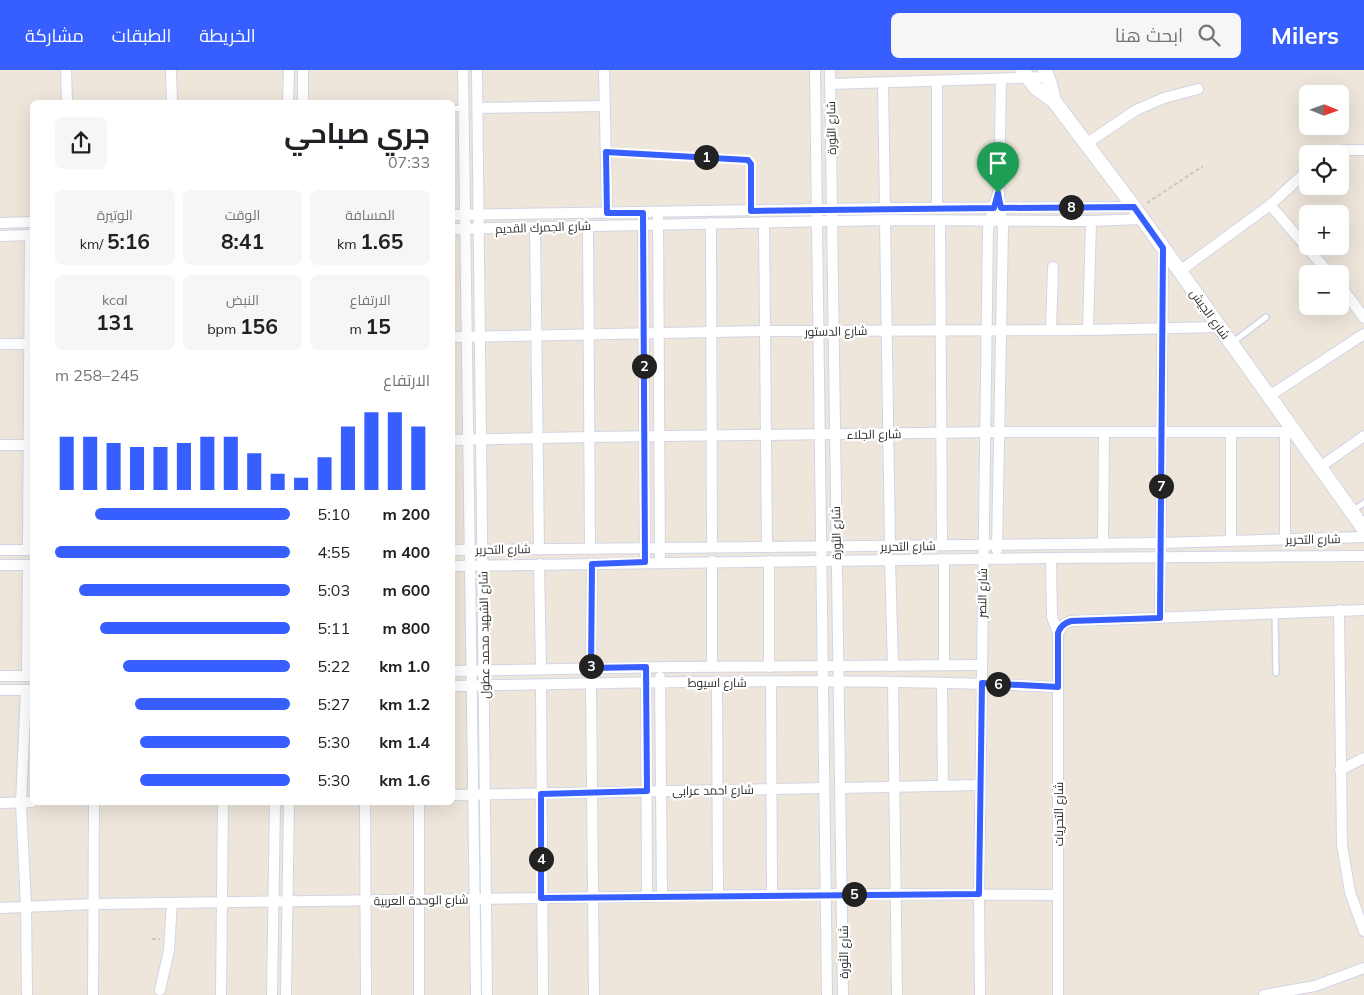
<!DOCTYPE html>
<html lang="ar">
<head>
<meta charset="utf-8">
<style>
  :root { --surface:#fff; --page:#f6f6f6; --text:#202124; --muted:#757577; --accent:#375fff }
  body { margin:0; font-family:Mulish,Cairo,sans-serif; background:var(--page); color:var(--text); direction:rtl; height:100vh; display:flex; flex-direction:column; font-size:19px; white-space:nowrap }
  * { box-sizing:border-box; margin:0 }
  p { font-size:16px; color:var(--muted) }
  .icon { flex:none; width:28px; height:28px; fill:none; stroke:currentColor; stroke-width:2; stroke-linecap:round; stroke-linejoin:round }
  .map { position:relative; flex:1; overflow:hidden; direction:ltr }
  .drawer { position:absolute; left:30px; top:30px; width:425px; height:705px; display:flex; flex-direction:column; background:var(--surface); border-radius:8px; box-shadow:0 5px 20px #0002; direction:rtl }
  .drawer>* { flex:none }
  .needle { width:32px; rotate:91deg }
  .tools { position:absolute; left:1299px; top:15px; display:grid; gap:10px }
  .tools a { display:grid; place-items:center; width:50px; height:50px; border-radius:8px; background:var(--surface); box-shadow:0 5px 20px #0002; font-size:25px }
  .pin { position:absolute; display:grid; place-items:center; width:42px; height:42px; color:#fff; margin:-51px -21px; border-radius:50% 50% 50% 0; rotate:-45deg; box-shadow:0 0 5px #0007 }
  .pin .icon { rotate:45deg }
  .km { position:absolute; width:25px; height:25px; margin:-12px; border-radius:50%; background:#222; color:#fff; font-size:14px; line-height:25px; text-align:center }
  .round { display:grid; place-items:center; flex:none; width:52px; height:52px; border-radius:8px; background:var(--page) }
  .summary { display:flex; align-items:center; justify-content:space-between; height:85px; padding:0 25px }
  h1 { font-size:28px; font-weight:700; line-height:38px }
  .stats { display:grid; grid-template-columns:repeat(3,1fr); gap:8px; height:85px; padding:5px 25px }
  .stats div { display:grid; align-content:center; border-radius:8px; background:var(--page); text-align:center }
  .stats b { font-size:21px; font-weight:700 }
  .stats small { font-size:14px; font-weight:400 }
  .stats p { font-size:14px }
  .chart { height:140px; padding:10px 25px }
  .chart p { display:flex; justify-content:space-between }
  .chart svg { width:100%; height:90px; margin-top:5px; stroke:var(--accent); stroke-width:6 }
  ul { padding:0 25px; list-style:none; font-size:16px }
  li { display:grid; grid-template-columns:80px 60px 1fr; align-items:center; height:38px }
  li i { height:12px; border-radius:6px; background:var(--accent) }
  header { display:flex; align-items:center; gap:30px; box-sizing:border-box; height:70px; padding:0 25px; background:var(--accent); color:#fff }
  header strong { font-size:24px }
  nav { display:flex; gap:28px; margin-inline-start:auto; font-size:18px }
  .search { width:350px; height:45px; background:var(--page); display:flex; align-items:center; gap:12px; box-sizing:border-box; padding:0 18px; border-radius:8px; color:var(--muted); font-size:19px }
  .map>svg:first-child { display:block }
  .lines { fill:none; stroke-linecap:round; stroke-linejoin:round }
  .service-casing { stroke:#d1d5e5; stroke-width:8 }
  .minor-casing { stroke:#d1d5e5; stroke-width:12 }
  .secondary-casing { stroke:#d1d5e5; stroke-width:16 }
  .path { stroke:#c8c8c8; stroke-width:2; stroke-dasharray:4 2.5; stroke-linecap:butt }
  .service { stroke:#fff; stroke-width:5 }
  .minor { stroke:#fff; stroke-width:10 }
  .secondary { stroke:#fff; stroke-width:14 }
  .route-casing { stroke:#fff; stroke-width:10 }
  .route { stroke:#375fff; stroke-width:6 }
  .labels { text-anchor:middle; dominant-baseline:central; stroke-width:4.5; stroke-linejoin:round; paint-order:stroke }
  .street-label { font-size:12px; fill:#2b2b2b; stroke:#fff }
</style>
</head>
<body>
<header>
<strong>Milers</strong>
<div class="search"><svg class="icon" aria-label="search" viewBox="0 0 24 24"><circle cx="10" cy="10" r="6"/><path d="M15 15l6 6"/></svg>ابحث هنا</div>
<nav><a>الخريطة</a><a>الطبقات</a><a>مشاركة</a></nav>
</header>
<div class="map">
<svg width="1364" height="925" viewBox="0 0 1364 925">
  <rect width="100%" height="100%" fill="#eee6db"/>
  <g class="lines">
    <!-- service casing -->
    <g class="service-casing">
      <g id="service">
        <polyline points="452,39 463,38"/>
        <polyline points="606,82 748,90 751,94 751,140"/>
        <polyline points="1232,273 1266,247"/>
        <polyline points="1352,441 1364,433"/>
        <polyline points="1275,543 1276,603"/>
      </g>
    </g>
    <!-- minor casing -->
    <g class="minor-casing">
      <g id="minor">
        <polyline points="66,0 67,32"/>
        <polyline points="171,0 172,32"/>
        <polyline points="463,0 476,925"/>
        <polyline points="477,0 487,925"/>
        <polyline points="604,0 607,143"/>
        <polyline points="815,0 827,925"/>
        <polyline points="830,0 843,925"/>
        <polyline points="883,13 885,138"/>
        <polyline points="830,14 1048,7"/>
        <polyline points="288,32 289,0"/>
        <polyline points="303,32 303,0"/>
        <polyline points="478,38 605,36"/>
        <polyline points="1086,74 1136,40 1164,28 1198,19"/>
        <polyline points="1329,84 1344,80 1364,80"/>
        <polyline points="999,128 1001,9"/>
        <polyline points="1270,135 1330,204"/>
        <polyline points="937,138 937,11"/>
        <polyline points="452,145 885,138 1134,137"/>
        <polyline points="658,148 660,492"/>
        <polyline points="643,149 645,492"/>
        <polyline points="885,150 890,476"/>
        <polyline points="940,151 942,475"/>
        <polyline points="764,152 767,477"/>
        <polyline points="0,153 32,152"/>
        <polyline points="711,153 712,477"/>
        <polyline points="588,156 590,478"/>
        <polyline points="535,158 539,479"/>
        <polyline points="452,159 885,150 1091,151 1143,149"/>
        <polyline points="0,166 32,165"/>
        <polyline points="1180,201 1270,135 1308,100"/>
        <polyline points="1340,215 1364,248"/>
        <polyline points="1051,260 1053,197"/>
        <polyline points="1088,260 1091,151"/>
        <polyline points="452,267 764,261 1088,260 1220,257"/>
        <polyline points="0,274 32,274"/>
        <polyline points="1269,326 1364,264"/>
        <polyline points="1285,362 1285,469"/>
        <polyline points="452,370 589,367 999,362 1295,362"/>
        <polyline points="0,375 32,375"/>
        <polyline points="1320,397 1364,366"/>
        <polyline points="1231,471 1231,362"/>
        <polyline points="1103,473 1104,362"/>
        <polyline points="0,480 32,480"/>
        <polyline points="28,480 30,165"/>
        <polyline points="452,480 1160,473 1364,467"/>
        <polyline points="997,480 1003,158 1001,144"/>
        <polyline points="1051,488 1052,547 1058,563"/>
        <polyline points="944,489 944,595"/>
        <polyline points="890,490 893,596"/>
        <polyline points="769,491 769,597"/>
        <polyline points="539,494 541,599"/>
        <polyline points="0,495 32,495"/>
        <polyline points="452,496 1051,488 1364,486"/>
        <polyline points="1339,540 1342,775 1350,822 1364,861"/>
        <polyline points="1160,547 1163,178"/>
        <polyline points="646,597 647,826"/>
        <polyline points="712,597 712,491"/>
        <polyline points="591,598 592,493"/>
        <polyline points="452,601 671,597 981,595"/>
        <polyline points="0,606 32,606"/>
        <polyline points="27,606 28,495"/>
        <polyline points="660,607 662,826"/>
        <polyline points="717,612 718,825"/>
        <polyline points="771,612 772,825"/>
        <polyline points="893,612 897,925"/>
        <polyline points="942,613 943,716"/>
        <polyline points="591,614 594,925"/>
        <polyline points="541,615 543,925"/>
        <path d="M452,616C654,612 856,607 1058,617"/>
        <polyline points="0,620 31,620"/>
        <polyline points="26,621 21,733 26,837 27,925"/>
        <polyline points="1340,700 1364,688"/>
        <polyline points="841,718 980,715"/>
        <polyline points="452,725 824,718"/>
        <polyline points="365,732 366,925"/>
        <polyline points="419,732 419,925"/>
        <polyline points="0,733 32,732"/>
        <polyline points="0,838 93,834 843,824 1058,825"/>
        <polyline points="160,920 169,880 172,833"/>
        <polyline points="93,925 94,732"/>
        <polyline points="221,925 223,732"/>
        <polyline points="272,925 275,732"/>
        <polyline points="286,925 289,732"/>
        <polyline points="980,925 979,824 988,158 998,123"/>
        <path d="M1058,925V568C1058,559 1062,554 1071,551L1364,540"/>
        <polyline points="1264,925 1315,916 1364,898"/>
      </g>
    </g>
    <!-- secondary casing -->
    <g class="secondary-casing">
      <g id="secondary">
        <polyline points="1022,0 1036,18 1054,31 1134,137 1364,459"/>
        <polyline points="1045,0 1050,14 1054,31"/>
      </g>
    </g>
    <!-- path -->
    <g class="path">
      <polyline points="1147,133 1203,96"/>
      <polyline points="152,869 160,869"/>
    </g>
    <!-- service -->
    <use href="#service" class="service"/>
    <!-- minor -->
    <use href="#minor" class="minor"/>
    <!-- secondary -->
    <use href="#secondary" class="secondary"/>
  </g>
  <g class="lines">
    <!-- route casing -->
    <g class="route-casing">
      <path id="route" d="M606,82L748,90L751,94V141L994,138L998,123L1001,138L1134,137L1163,178L1160,548L1071,551C1064,553 1060,557 1058,563V617L982,613L979,824L541,828V724L647,721L646,597L591,598L592,494L645,492L643,143H607Z"/>
    </g>
    <!-- route -->
    <use href="#route" class="route"/>
  </g>
  <g class="labels">
    <!-- street labels -->
    <g class="street-label">
      <text transform="translate(831 58) rotate(-91)">شارع الثورة</text>
      <text transform="translate(543 157) rotate(-2)">شارع الجمرك القديم</text>
      <text transform="translate(1210 244) rotate(54)">شارع الجيش</text>
      <text transform="translate(836 261) rotate(-1)">شارع الدستور</text>
      <text transform="translate(874 364) rotate(-1)">شارع الجلاء</text>
      <text transform="translate(836 463) rotate(-91)">شارع الثورة</text>
      <text transform="translate(1313 469) rotate(-1)">شارع التحرير</text>
      <text transform="translate(908 476) rotate(-1)">شارع التحرير</text>
      <text transform="translate(503 479) rotate(-1)">شارع التحرير</text>
      <text transform="translate(982 523) rotate(-89)">شارع النصر</text>
      <text transform="translate(484 565) rotate(-91)">شارع الشهيد محمد عطول</text>
      <text x="717" y="612">شارع اسيوط</text>
      <text transform="translate(713 720) rotate(-1)">شارع احمد عرابى</text>
      <text transform="translate(1058 744) rotate(-90)">شارع التحريات</text>
      <text transform="translate(421 830) rotate(-1)">شارع الوحدة العربية</text>
      <text transform="translate(843 882) rotate(-90)">شارع الثورة</text>
    </g>
  </g>
</svg>
<div class="tools">
<a><svg class="needle" viewBox="-14 -14 28 28"><path d="M0-13l5 13h-10z" fill="#e53935"/><path d="M0 13l5-13h-10z" fill="#757577"/></svg></a>
<a><svg class="icon" aria-label="locate" viewBox="0 0 24 24"><circle cx="12" cy="12" r="6"/><path d="M12 2v4M12 18v4M2 12h4M18 12h4"/></svg></a>
<a>+</a>
<a>−</a>
</div>
<div class="pin" style="left:998px;top:123px;background:#1e9e55"><svg class="icon" aria-label="arrive" viewBox="0 0 24 24"><path d="M6 21V4h12l-3 4 3 4H6"/></svg></div>
<b class="km" style="left:706px;top:87px">1</b>
<b class="km" style="left:644px;top:296px">2</b>
<b class="km" style="left:591px;top:596px">3</b>
<b class="km" style="left:541px;top:789px">4</b>
<b class="km" style="left:854px;top:824px">5</b>
<b class="km" style="left:998px;top:614px">6</b>
<b class="km" style="left:1161px;top:416px">7</b>
<b class="km" style="left:1071px;top:137px">8</b>
<section class="drawer">
<div class="summary"><div><h1>جري صباحي</h1><p>07:33</p></div><a class="round"><svg class="icon" aria-label="share" viewBox="0 0 24 24"><path d="M12 15V3M7 8l5-5 5 5M5 13v7h14v-7"/></svg></a></div>
<div class="stats">
<div><p>المسافة</p><b>1.65<small> km</small></b></div>
<div><p>الوقت</p><b>8:41</b></div>
<div><p>الوتيرة</p><b>5:16<small> /km</small></b></div>
</div>
<div class="stats">
<div><p>الارتفاع</p><b>15<small> m</small></b></div>
<div><p>النبض</p><b>156<small> bpm</small></b></div>
<div><p>kcal</p><b>131</b></div>
</div>
<div class="chart"><p><span>الارتفاع</span>245–258 m</p>
<svg viewBox="0 0 160 44" preserveAspectRatio="none"><path d="M5 44V18M15 44V18M25 44V21M35 44V23M45 44V23M55 44V21M65 44V18M75 44V18M85 44V26M95 44V36M105 44V38M115 44V28M125 44V13M135 44V6M145 44V6M155 44V13"/></svg>
</div>
<ul>
<li><b>200 m</b>5:10<i style="width:83%"></i></li>
<li><b>400 m</b>4:55<i style="width:100%"></i></li>
<li><b>600 m</b>5:03<i style="width:90%"></i></li>
<li><b>800 m</b>5:11<i style="width:81%"></i></li>
<li><b>1.0 km</b>5:22<i style="width:71%"></i></li>
<li><b>1.2 km</b>5:27<i style="width:66%"></i></li>
<li><b>1.4 km</b>5:30<i style="width:64%"></i></li>
<li><b>1.6 km</b>5:30<i style="width:64%"></i></li>
</ul>
</section>
</div>
</body>
</html>
